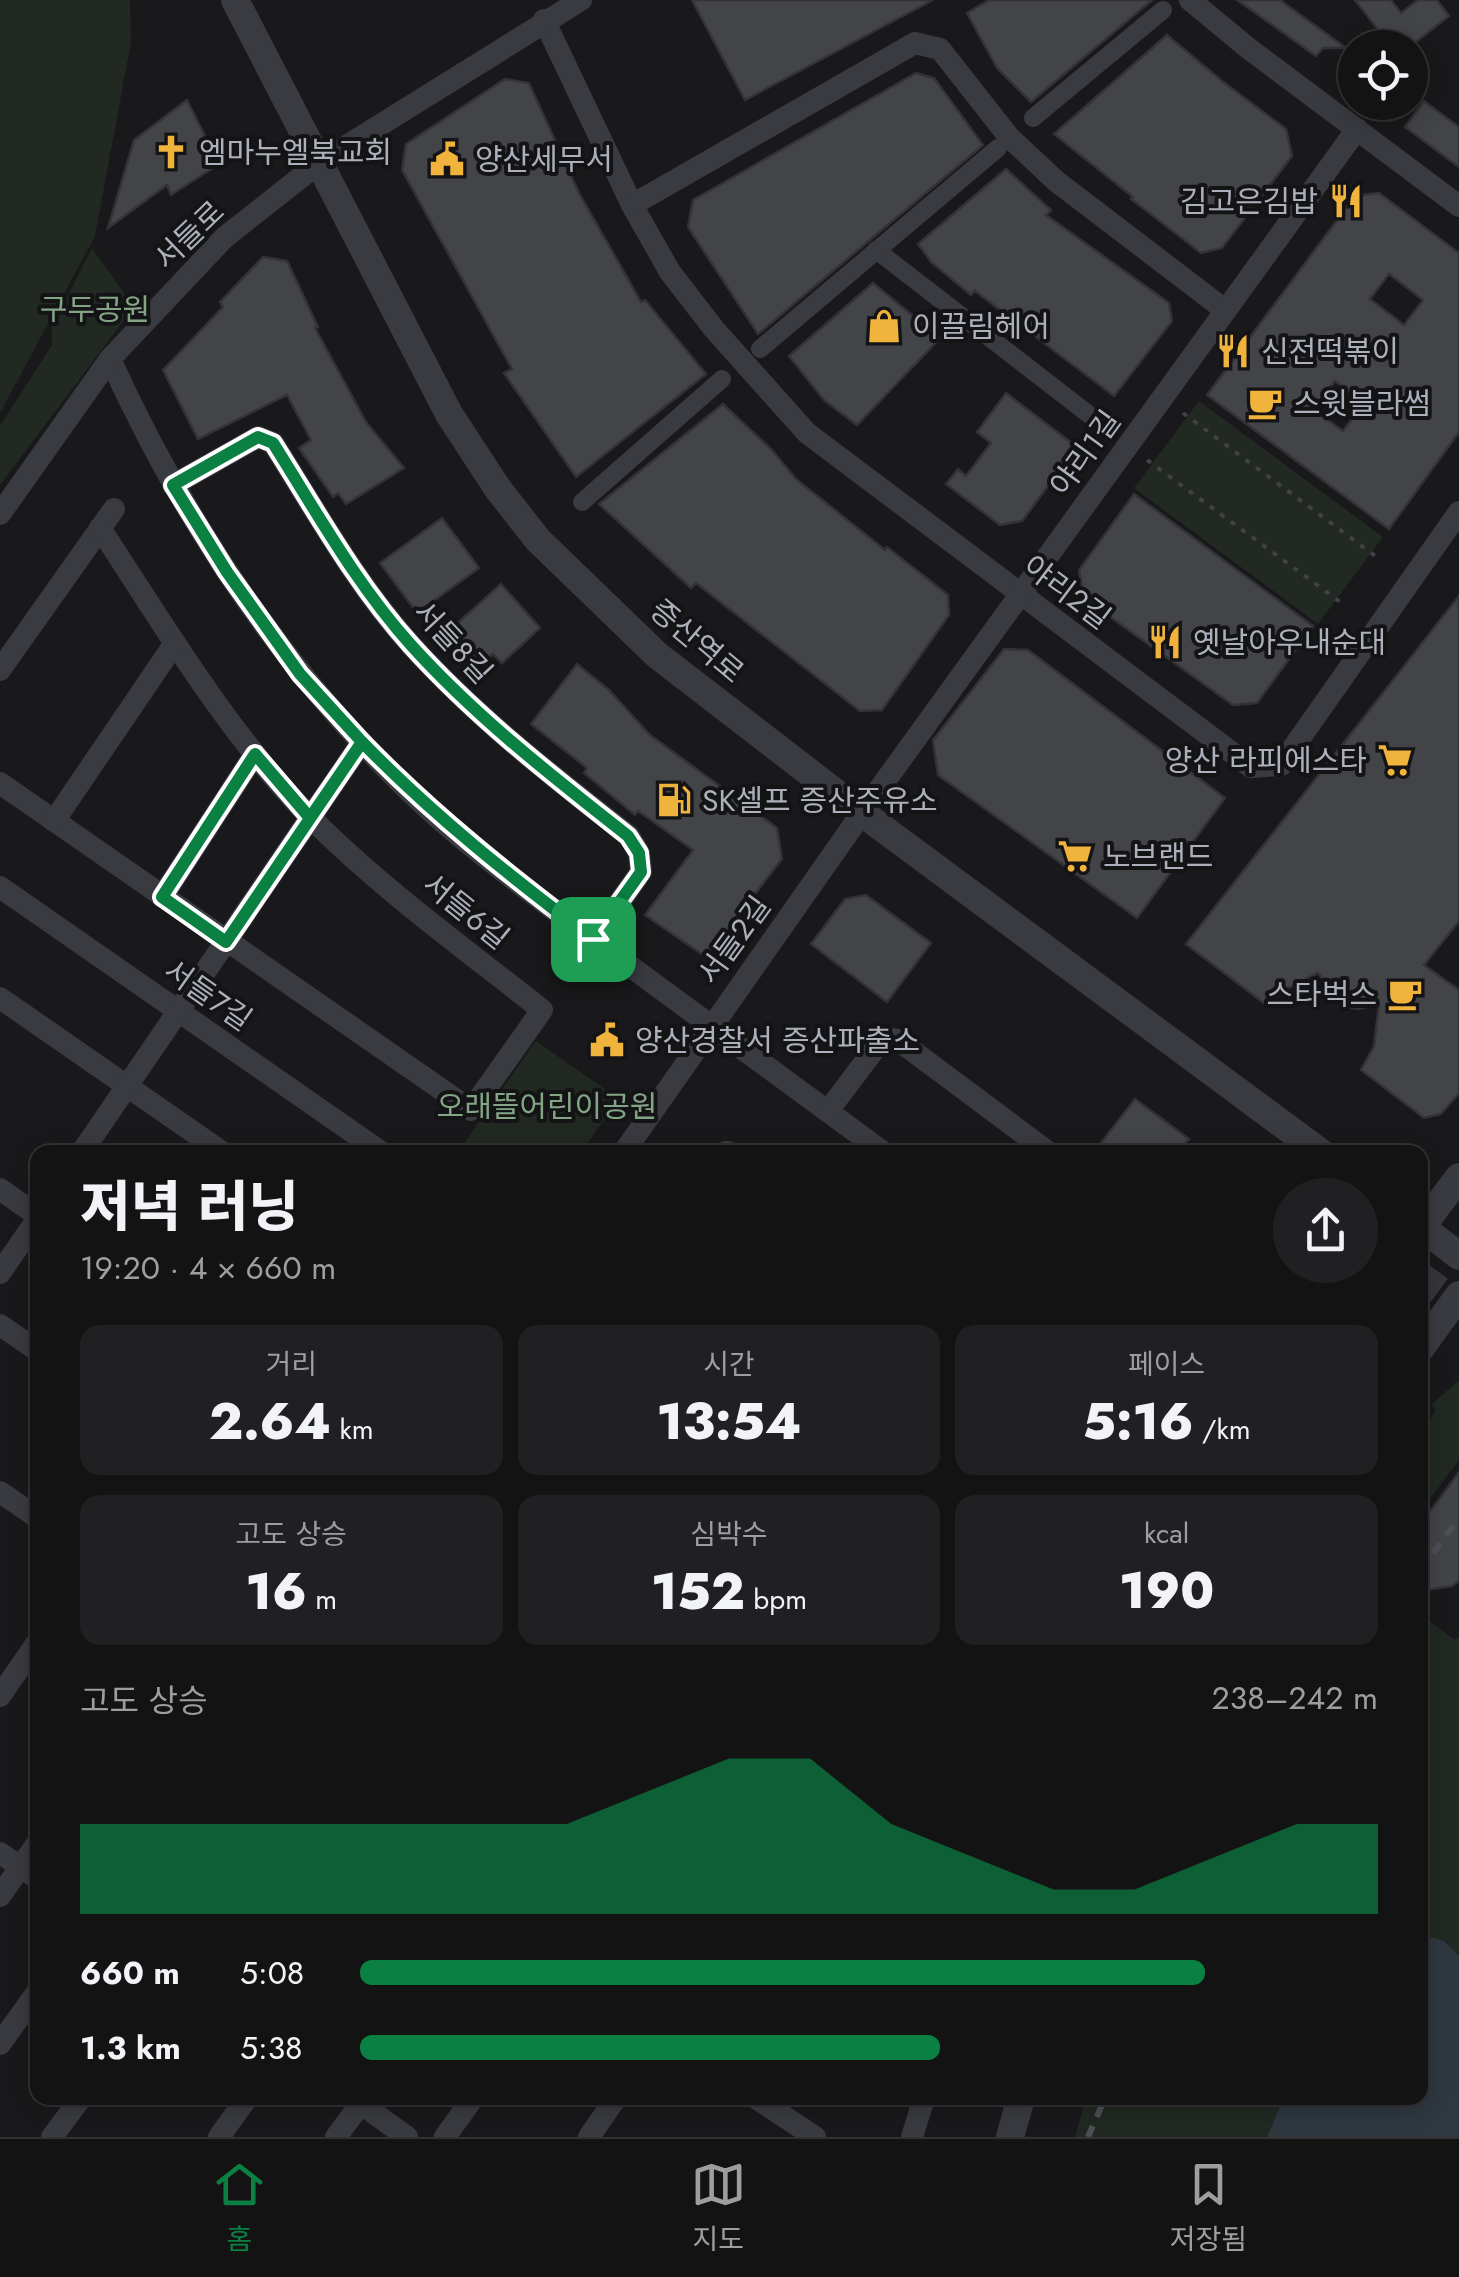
<!DOCTYPE html>
<html lang="ko">
<head>
<meta charset="utf-8">
<style>
  :root { --surface:#131314; --page:#202022; --text:#f1f3f6; --muted:#9d9ea0; --line:#323234; --accent:#0b8043 }
  body { margin:0; font-family:Jost,"Noto Sans KR",sans-serif; background:var(--page); color:var(--text); height:100vh; display:flex; flex-direction:column; font-size:38px; white-space:nowrap }
  * { box-sizing:border-box; margin:0 }
  p { font-size:32px; color:var(--muted) }
  .icon { flex:none; width:55px; height:55px; fill:none; stroke:currentColor; stroke-width:2; stroke-linecap:round; stroke-linejoin:round }
  .map { position:relative; flex:1; overflow:hidden }
  .side { position:absolute; left:30px; top:1145px; width:1398px; height:960px; display:flex; flex-direction:column; background:var(--surface); border-radius:20px; box-shadow:0 5px 25px #0003,0 0 0 2px var(--line) }
  .side>* { flex:none }
  .tools { position:absolute; left:1338px; top:30px; display:grid; gap:20px }
  .tools a { display:grid; place-items:center; width:90px; height:90px; border-radius:50%; background:var(--surface); box-shadow:0 5px 25px #0003,0 0 0 2px var(--line); font-size:50px }
  .pin { position:absolute; display:grid; place-items:center; width:85px; height:85px; color:#fff; margin:-42px; border-radius:20px; box-shadow:0 5px 15px #0006 }
  .round { display:grid; place-items:center; flex:none; width:105px; height:105px; border-radius:52px; background:var(--page) }
  .summary { display:flex; align-items:center; justify-content:space-between; height:170px; padding:0 50px }
  h1 { font-size:55px; font-weight:800; line-height:75px }
  .figures { display:grid; grid-template-columns:repeat(3,1fr); gap:15px; height:170px; padding:10px 50px }
  .figures div { display:grid; align-content:center; border-radius:20px; background:var(--page); text-align:center }
  .figures b { font-size:50px; font-weight:800 }
  .figures small { font-size:28px; font-weight:400 }
  .figures p { font-size:28px }
  .chart { height:280px; padding:20px 50px }
  .chart p { display:flex; justify-content:space-between }
  .chart svg { width:100%; height:180px; margin-top:10px; fill:var(--accent); opacity:.7 }
  ul { padding:0 50px; list-style:none; font-size:32px }
  li { display:grid; grid-template-columns:160px 120px 1fr; align-items:center; height:75px }
  li i { height:25px; border-radius:12px; background:var(--accent) }
  .tab-bar { display:flex; justify-content:space-around; align-items:center; height:140px; border-top:2px solid var(--line); background:var(--surface); font-size:28px; color:var(--muted) }
  .tab-bar a { display:grid; justify-items:center; gap:5px }
  .tab-bar .on { color:var(--accent) }
  .map>svg:first-child { display:block }
  .green { fill:#212922 }
  .water { fill:#2f383f }
  .building { fill:#434448; stroke:#333337; stroke-width:2.5; fill-rule:evenodd }
  .lines { fill:none; stroke-linecap:round; stroke-linejoin:round }
  .tertiary-tunnel { stroke:#36373b; stroke-width:28; stroke-dasharray:28 14; stroke-linecap:butt }
  .path { stroke:#404247; stroke-width:4; stroke-dasharray:5 8; stroke-linecap:butt }
  .pedestrian { stroke:#3a3b40; stroke-width:18 }
  .minor { stroke:#3a3b40; stroke-width:22 }
  .tertiary { stroke:#3a3b40; stroke-width:28 }
  .rail { stroke:#4d4f55; stroke-width:6; stroke-dasharray:12 10; stroke-linecap:butt }
  .route-casing { stroke:#fff; stroke-width:20 }
  .route { stroke:#0b8043; stroke-width:12 }
  .labels { text-anchor:middle; dominant-baseline:central; stroke-width:8; stroke-linejoin:round; paint-order:stroke }
  .poi-label { font-size:30px; fill:#abb0ba; stroke:#141416; text-anchor:start }
  .street-label { font-size:30px; fill:#abb0ba; stroke:#141416 }
  .park-label { font-size:30px; fill:#83a585; stroke:#141416 }
</style>
</head>
<body>
<div class="map">
<svg width="1459" height="2137" viewBox="0 0 1459 2137">
  <rect width="100%" height="100%" fill="#19191b"/>
  <!-- green -->
  <g class="green">
    <polygon points="0,0 130,0 131,42 95,236 0,413"/>
    <polygon points="92,248 134,307 0,485 0,426 52,345 52,327"/>
    <polygon points="1199,401 1383,537 1318,624 1134,488"/>
    <polygon points="536,1041 619,1099 581,1152 458,1152"/>
    <polygon points="1459,1380 1459,1460 1420,1512 1420,1437 1435,1411 1432,1404"/>
    <polygon points="1420,1614 1455,1640 1459,1636 1459,2137 1075,2137 1086,2098 1420,2098"/>
  </g>
  <!-- water -->
  <polygon class="water" points="1420,1934 1444,1941 1459,1956 1459,2137 1267,2137 1284,2098 1420,2098"/>
  <!-- building -->
  <g class="building">
    <polygon points="692,0 933,0 745,100"/>
    <polygon points="989,0 1152,0 1031,102 997,68 967,13"/>
    <polygon points="1237,0 1280,0 1346,48 1323,48 1316,56"/>
    <polygon points="1355,0 1391,0 1401,13 1418,0 1437,0 1449,16 1408,48 1357,48 1379,31"/>
    <polygon points="1167,35 1222,81 1286,129 1292,156 1222,248 1201,253 1131,199 1133,197 1054,134"/>
    <polygon points="916,73 934,78 983,145 758,334 688,227 693,200"/>
    <polygon points="505,79 529,83 579,193 641,302 645,300 706,374 576,477 504,373 512,369 402,170 406,144"/>
    <polygon points="187,100 219,164 171,195 167,185 108,228 134,140"/>
    <polygon points="1424,101 1459,127 1459,167 1405,127"/>
    <polygon points="1006,169 1051,210 1046,215 1169,303 1172,321 1114,396 975,291 971,295 932,263 918,244"/>
    <path d="M1379,193L1459,253V432L1389,529L1207,395L1355,196ZM1389,274L1423,300L1404,325L1370,299ZM1335,381L1364,403L1343,431L1314,410Z"/>
    <polygon points="263,257 287,261 318,327 315,328 366,422 404,468 346,504 338,493 333,497 299,448 311,440 287,395 198,439 163,370 223,307 220,302"/>
    <polygon points="873,283 940,338 857,425 824,400 789,356"/>
    <polygon points="1006,393 1077,447 1022,521 1000,525 946,484 958,469 966,476 991,443 977,432"/>
    <polygon points="723,404 771,449 796,479 885,550 887,547 948,595 949,615 882,710 860,711 696,583 691,588 599,504"/>
    <polygon points="1134,494 1313,626 1257,703 1233,705 1084,598 1079,570"/>
    <polygon points="442,518 479,568 417,613 380,563"/>
    <polygon points="501,584 540,628 502,663 493,654 473,672 442,637"/>
    <polygon points="1459,596 1459,921 1424,965 1459,990 1459,1093 1441,1114 1424,1118 1361,1070 1374,1046 1379,1004 1358,1009 1344,1006 1318,973 1282,991 1269,1007 1186,944"/>
    <polygon points="1004,649 1028,650 1225,798 1137,918 938,775 933,740"/>
    <polygon points="577,664 609,690 650,735 777,828 782,859 706,957 645,915 693,850 638,811 635,815 584,773 587,768 531,724"/>
    <polygon points="866,895 931,943 887,1002 811,944 845,899"/>
    <polygon points="1135,1099 1189,1139 1178,1152 1094,1152"/>
    <polygon points="1459,1472 1459,1581 1452,1586 1426,1590 1420,1585 1420,1525"/>
  </g>
  <g class="lines">
    <!-- tertiary-tunnel -->
    <polyline class="tertiary-tunnel" points="1420,1293 1459,1240"/>
    <!-- path -->
    <g class="path">
      <polyline points="1183,413 1378,558"/>
      <polyline points="1147,460 1343,604"/>
    </g>
    <!-- pedestrian -->
    <g class="pedestrian">
      <polyline points="1033,118 1163,10"/>
      <polyline points="876,250 1109,430"/>
      <polyline points="760,349 998,148"/>
      <polyline points="582,502 722,379"/>
    </g>
    <!-- minor -->
    <g class="minor">
      <polyline points="1190,0 1248,48 1459,206"/>
      <polyline points="544,20 632,205 670,272 714,329 807,433 1251,767 1281,765 1459,512"/>
      <polyline points="632,205 915,43 940,49 1009,137 1056,181 1225,310"/>
      <path d="M110,359C183,519 282,669 410,792C466,846 531,892 593,939"/>
      <path d="M173,485L258,437L273,443C316,511 356,584 411,645C476,717 552,776 629,836L639,853L641,872L593,939L883,1152"/>
      <polyline points="0,514 110,359 224,238 319,163 581,0"/>
      <polyline points="0,670 114,509"/>
      <path d="M0,783L471,1110L542,1010C464,948 382,889 312,819C228,734 165,627 100,528"/>
      <polyline points="54,821 175,643"/>
      <polyline points="0,887 381,1152"/>
      <polyline points="162,897 255,754"/>
      <polyline points="0,998 222,1152"/>
      <polyline points="828,1111 877,1046 887,1038 898,1040 1048,1152"/>
      <polyline points="82,1152 362,742"/>
      <polyline points="624,1152 862,813 1357,129"/>
      <polyline points="726,1152 728,1152"/>
      <polyline points="0,1189 38,1216"/>
      <polyline points="0,1273 38,1218"/>
      <polyline points="0,1325 38,1351"/>
      <polyline points="0,1492 38,1518"/>
      <polyline points="0,1696 38,1641"/>
      <polyline points="0,1853 38,1879"/>
      <polyline points="0,1896 38,1842"/>
      <polyline points="0,2044 38,1991"/>
      <polyline points="353,2098 407,2137"/>
      <polyline points="756,2098 815,2137"/>
      <polyline points="52,2137 81,2098"/>
      <polyline points="219,2137 247,2098"/>
      <polyline points="336,2137 365,2098"/>
      <polyline points="445,2137 473,2098"/>
      <polyline points="589,2137 616,2098"/>
      <polyline points="912,2137 924,2098"/>
    </g>
    <!-- tertiary -->
    <g class="tertiary">
      <polyline points="235,0 449,414 498,489 538,540 657,655 862,813 1320,1152"/>
      <polyline points="1420,1226 1459,1256"/>
      <polyline points="1420,1229 1459,1177"/>
      <polyline points="1420,1349 1459,1295"/>
      <polyline points="1010,2137 1021,2098"/>
    </g>
    <!-- rail -->
    <g class="rail">
      <polyline points="1420,1571 1459,1518"/>
      <polyline points="1088,2137 1105,2098"/>
    </g>
  </g>
  <g class="lines">
    <!-- route casing -->
    <g class="route-casing">
      <path id="route" d="M593,939C510,876 435,817 362,742L226,942L162,897L255,754L310,818L362,742L300,674L227,572L173,485L258,437L273,443C316,511 356,584 411,645C476,717 552,776 628,836L639,853L641,872L593,939"/>
    </g>
    <!-- route -->
    <use href="#route" class="route"/>
  </g>
  <!-- icons -->
  <defs>
    <g id="church-bare" transform="scale(2.7)"><path d="M-1.2-6h2.4v3.5h3.3v2.4h-3.3V6h-2.4V-.1h-3.3v-2.4h3.3Z" fill="#f0b33b" stroke="#141416" stroke-width="2.5" paint-order="stroke"/></g>
    <g id="civic-bare" transform="scale(2.7)"><path d="M-.6-6.5H3V-4.5H.6V-3L4-1V1h2V6H-6V1h2V-1L-.6-3ZM-1.2 2.5V6h2.4V2.5Z" fill="#f0b33b" stroke="#141416" stroke-width="2.5" paint-order="stroke"/></g>
    <g id="restaurant-bare" transform="scale(2.7)"><path d="M-5-6h1v4h1v-4h1v4h1v-4h1v5L-1.5 .5V6h-2V.5L-5-1ZM5-6V6H3V1.5H1.5Q1.5-4 5-6Z" fill="#f0b33b" stroke="#141416" stroke-width="2.5" paint-order="stroke"/></g>
    <g id="shop-bare" transform="scale(2.7)"><path d="M-5-2.5h2.3a2.7 3.5 0 0 1 5.4 0H5L5.5 6h-11ZM-1.5-2.5h3a1.5 2.3 0 0 0-3 0Z" fill="#f0b33b" stroke="#141416" stroke-width="2.5" paint-order="stroke"/></g>
    <g id="cafe-bare" transform="scale(2.7)"><path d="M-5.5-4.5H6V0H3Q3 3.5 0 3.5H-2.5Q-5.5 3.5-5.5 0ZM3-3.2v2h1.7v-2ZM-6 4.5H4V6H-6Z" fill="#f0b33b" stroke="#141416" stroke-width="2.5" paint-order="stroke"/></g>
    <g id="supermarket-bare" transform="scale(2.7)"><path d="M-6-5.5h2.5l.6 2H6L4.5 2H-2.5L-4.4-4H-6ZM-1.5 3.2a1.3 1.3 0 1 0 .1 0ZM3 3.2a1.3 1.3 0 1 0 .1 0Z" fill="#f0b33b" stroke="#141416" stroke-width="2.5" paint-order="stroke"/></g>
    <g id="fuel-bare" transform="scale(2.7)"><path d="M-5.5-6h7V0h2V4h1.3V-2.5L3-4.5l.8-.8L6-3V5H2.5V1h-1V6h-7ZM-4.2-4.7v3.2H.2V-4.7Z" fill="#f0b33b" stroke="#141416" stroke-width="2.5" paint-order="stroke"/></g>
  </defs>
  <g fill-rule="evenodd">
    <use href="#church-bare" x="171" y="152"/>
    <use href="#civic-bare" x="447" y="159"/>
    <use href="#restaurant-bare" x="1346" y="201"/>
    <use href="#shop-bare" x="884" y="326"/>
    <use href="#restaurant-bare" x="1233" y="351"/>
    <use href="#cafe-bare" x="1265" y="403"/>
    <use href="#restaurant-bare" x="1165" y="642"/>
    <use href="#supermarket-bare" x="1395" y="760"/>
    <use href="#fuel-bare" x="674" y="800"/>
    <use href="#supermarket-bare" x="1075" y="856"/>
    <use href="#cafe-bare" x="1405" y="994"/>
    <use href="#civic-bare" x="607" y="1040"/>
  </g>
  <g class="labels">
    <!-- poi labels -->
    <g class="poi-label">
      <text x="199" y="152">엠마누엘북교회</text>
      <text x="475" y="159">양산세무서</text>
      <text x="1318" y="201" text-anchor="end">김고은김밥</text>
      <text x="912" y="326">이끌림헤어</text>
      <text x="1261" y="351">신전떡볶이</text>
      <text x="1293" y="403">스윗블라썸</text>
      <text x="1193" y="642">옛날아우내순대</text>
      <text x="1367" y="760" text-anchor="end">양산 라피에스타</text>
      <text x="702" y="800">SK셀프 증산주유소</text>
      <text x="1103" y="856">노브랜드</text>
      <text x="1377" y="994" text-anchor="end">스타벅스</text>
      <text x="635" y="1040">양산경찰서 증산파출소</text>
    </g>
    <!-- street labels -->
    <g class="street-label">
      <text transform="translate(189 235) rotate(-44)">서들로</text>
      <text transform="translate(1085 453) rotate(-54)">야리1길</text>
      <text transform="translate(1067 592) rotate(37)">야리2길</text>
      <text transform="translate(697 641) rotate(40)">증산역로</text>
      <text transform="translate(453 642) rotate(47)">서들8길</text>
      <text transform="translate(466 911) rotate(39)">서들6길</text>
      <text transform="translate(734 940) rotate(-54)">서들2길</text>
      <text transform="translate(208 995) rotate(35)">서들7길</text>
    </g>
    <!-- park labels -->
    <g class="park-label">
      <text x="95" y="309">구두공원</text>
      <text x="547" y="1106">오래뜰어린이공원</text>
    </g>
  </g>
</svg>
<div class="tools">
<a><svg class="icon" aria-label="locate" viewBox="0 0 24 24"><circle cx="12" cy="12" r="6"/><path d="M12 2v4M12 18v4M2 12h4M18 12h4"/></svg></a>
</div>
<div class="pin" style="left:593px;top:939px;background:#1e9e55"><svg class="icon" aria-label="arrive" viewBox="0 0 24 24"><path d="M6 21V4h12l-3 4 3 4H6"/></svg></div>
<section class="side">
<div class="summary"><div><h1>저녁 러닝</h1><p>19:20 · 4 × 660 m</p></div><a class="round"><svg class="icon" aria-label="share" viewBox="0 0 24 24"><path d="M12 15V3M7 8l5-5 5 5M5 13v7h14v-7"/></svg></a></div>
<div class="figures">
<div><p>거리</p><b>2.64<small> km</small></b></div>
<div><p>시간</p><b>13:54</b></div>
<div><p>페이스</p><b>5:16<small> /km</small></b></div>
</div>
<div class="figures">
<div><p>고도 상승</p><b>16<small> m</small></b></div>
<div><p>심박수</p><b>152<small> bpm</small></b></div>
<div><p>kcal</p><b>190</b></div>
</div>
<div class="chart"><p><span>고도 상승</span>238–242 m</p>
<svg viewBox="0 0 160 44" preserveAspectRatio="none"><path d="M0 44V22L10 22L20 22L30 22L40 22L50 22L60 22L70 14L80 6L90 6L100 22L110 30L120 38L130 38L140 30L150 22L160 22V44z"/></svg>
</div>
<ul>
<li><b>660 m</b>5:08<i style="width:83%"></i></li>
<li><b>1.3 km</b>5:38<i style="width:57%"></i></li>
</ul>
</section>
</div>
<nav class="tab-bar">
<a class="on"><svg class="icon" aria-label="home" viewBox="0 0 24 24"><path d="M3 11l9-7 9 7M6 9v11h12V9"/></svg>홈</a>
<a><svg class="icon" aria-label="map" viewBox="0 0 24 24"><path d="M3 6l6-2 6 2 6-2v14l-6 2-6-2-6 2zM9 4v14M15 6v14"/></svg>지도</a>
<a><svg class="icon" aria-label="saved" viewBox="0 0 24 24"><path d="M7 4h10v16l-5-4-5 4z"/></svg>저장됨</a>
</nav>
</body>
</html>
